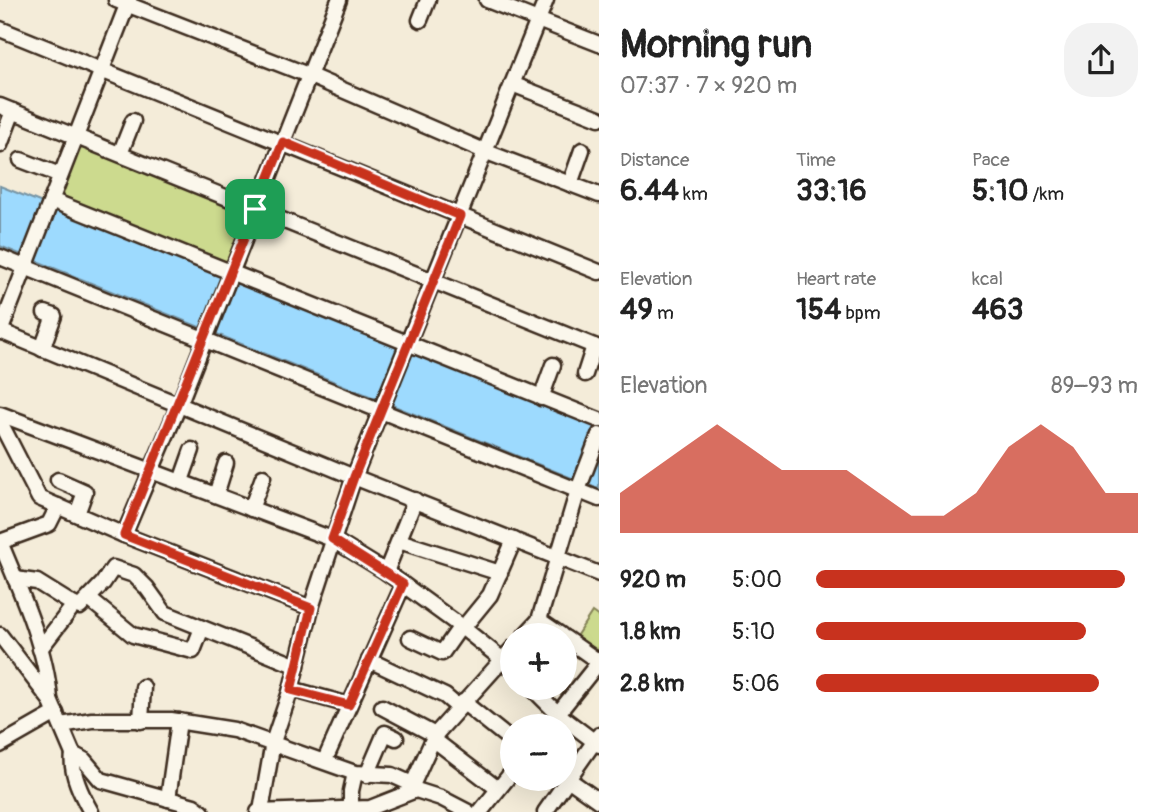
<!DOCTYPE html>
<html lang="en">
<head>
<meta charset="utf-8">
<style>
  :root { --surface:#fff; --page:#f2f2f2; --text:#222; --muted:#767676; --accent:#c8321e }
  body { margin:0; font-family:Pangolin,sans-serif; background:var(--page); color:var(--text); height:100vh; display:flex; flex-direction:column; font-size:26px; white-space:nowrap }
  * { box-sizing:border-box; margin:0 }
  p { font-size:23px; color:var(--muted) }
  .icon { flex:none; width:38px; height:38px; fill:none; stroke:currentColor; stroke-width:2; stroke-linecap:round; stroke-linejoin:round }
  .map { position:relative; flex:1; overflow:hidden }
  .details { display:flex; flex-direction:column; background:var(--surface); width:560px }
  .details>* { flex:none }
  .tools { position:absolute; left:500px; top:623px; display:grid; gap:14px }
  .tools a { display:grid; place-items:center; width:77px; height:77px; border-radius:50%; background:var(--surface); box-shadow:0 7px 28px #0002; font-size:35px }
  .pin { position:absolute; display:grid; place-items:center; width:60px; height:60px; color:#fff; margin:-30px; border-radius:14px; box-shadow:0 4px 10px #0006 }
  .round { display:grid; place-items:center; flex:none; width:74px; height:74px; border-radius:28px; background:var(--page) }
  .overview { display:flex; align-items:center; justify-content:space-between; height:119px; padding:0 21px }
  h1 { font-size:38px; font-weight:800; line-height:52px }
  .figures { display:grid; grid-template-columns:repeat(3,1fr); gap:10px; height:119px; padding:7px 21px }
  .figures div { display:grid; align-content:center }
  .figures b { font-size:30px; font-weight:800 }
  .figures small { font-size:19px; font-weight:400 }
  .figures p { font-size:19px }
  .chart { height:196px; padding:14px 21px }
  .chart p { display:flex; justify-content:space-between }
  .chart svg { width:100%; height:126px; margin-top:7px; fill:var(--accent); opacity:.7 }
  ul { padding:0 21px; list-style:none; font-size:23px }
  li { display:grid; grid-template-columns:112px 84px 1fr; align-items:center; height:52px }
  li i { height:18px; border-radius:9px; background:var(--accent) }
  main { display:flex; flex:1; min-height:0 }
  .map>svg:first-child { display:block }
  .green { fill:#ccda8e; stroke:#848256; stroke-width:2 }
  .water { fill:#9ddafe; stroke:#7694a4; stroke-width:2 }
  .lines { fill:none; stroke-linecap:round; stroke-linejoin:round }
  .minor-casing { stroke:#3b2a1e; stroke-width:19 }
  .minor { stroke:#fbf7ec; stroke-width:14 }
  .route-casing { stroke:#fff; stroke-width:14 }
  .route { stroke:#c8321e; stroke-width:9 }
</style>
</head>
<body>
<main>
<div class="map">
<svg width="599" height="812" viewBox="0 0 599 812">
  <rect width="100%" height="100%" fill="#f4ecd9"/>
  <filter id="ink" filterUnits="userSpaceOnUse"><feTurbulence type="fractalNoise" baseFrequency=".0143" numOctaves="2"/><feDisplacementMap in="SourceGraphic" scale="14" xChannelSelector="R" yChannelSelector="G"/><feConvolveMatrix kernelMatrix="1 2 1 2 8 2 1 2 1" color-interpolation-filters="sRGB"/></filter>
  <g filter="url(#ink)">
    <!-- green -->
    <g class="green">
      <polygon points="85,147 242,210 245,217 228,261 222,263 66,199 62,191 78,150"/>
      <polygon points="592,612 599,617 599,653 575,638"/>
    </g>
    <!-- water -->
    <polygon class="water" points="0,186 599,427 599,489 0,246"/>
    <g class="lines">
      <!-- minor casing -->
      <g class="minor-casing">
        <g id="minor">
          <polyline points="116,0 308,75 484,151 599,195"/>
          <polyline points="487,0 599,44"/>
          <polyline points="420,20 428,0"/>
          <polyline points="0,29 599,272"/>
          <polyline points="512,84 599,118"/>
          <polyline points="0,106 599,348"/>
          <polyline points="0,145 13,111"/>
          <polyline points="120,154 133,121"/>
          <polyline points="21,160 60,175"/>
          <polyline points="570,184 582,150"/>
          <polyline points="51,200 599,420"/>
          <polyline points="0,257 599,499"/>
          <polyline points="0,331 354,477 599,574"/>
          <polyline points="0,332 129,0"/>
          <polyline points="42,349 54,316 45,313"/>
          <polyline points="585,374 594,346"/>
          <polyline points="541,398 553,365"/>
          <polyline points="0,414 332,539 386,572 463,628 513,668"/>
          <polyline points="0,422 39,498 124,535 311,608"/>
          <polyline points="58,480 85,492 77,514"/>
          <polyline points="181,481 192,450"/>
          <polyline points="216,495 226,463"/>
          <polyline points="251,509 263,477"/>
          <polyline points="124,535 179,405 339,0"/>
          <polyline points="399,541 500,573"/>
          <path d="M0,542C20,590 46,647 50,699"/>
          <polyline points="0,542 49,524 58,506"/>
          <polyline points="386,572 415,500"/>
          <polyline points="15,579 37,582 74,605 80,607 103,583 113,568 134,575 147,588 165,613 297,666"/>
          <polyline points="89,599 133,635 193,651 202,628"/>
          <polyline points="539,620 561,635"/>
          <polyline points="463,628 490,595 514,540"/>
          <path d="M0,635L50,700L73,754C70,773 82,796 91,812"/>
          <polyline points="525,635 539,620 578,490 599,435"/>
          <polyline points="410,638 442,653 461,626"/>
          <polyline points="40,649 74,605"/>
          <polyline points="369,660 445,696 459,708"/>
          <polyline points="532,688 558,714 599,745"/>
          <polyline points="291,689 349,705"/>
          <polyline points="463,702 513,742"/>
          <polyline points="382,707 435,735"/>
          <polyline points="141,721 143,687"/>
          <polyline points="61,725 92,720 171,720 234,730 355,773 392,775 412,784"/>
          <polyline points="548,726 599,662 565,638"/>
          <polyline points="433,739 498,789"/>
          <polyline points="0,745 56,713"/>
          <polyline points="73,754 84,760 101,780 194,806 202,812"/>
          <polyline points="325,760 403,585"/>
          <polyline points="367,775 385,733 396,738"/>
          <polyline points="568,779 599,801"/>
          <polyline points="410,790 435,735 513,648"/>
          <polyline points="168,799 179,721"/>
          <polyline points="351,809 351,791 355,773"/>
          <polyline points="261,811 273,742 291,689 311,608 354,477 546,0"/>
          <polyline points="258,812 370,808 416,790 441,798 468,812"/>
          <polyline points="480,812 513,771"/>
          <polyline points="545,812 599,735"/>
        </g>
      </g>
      <!-- minor -->
      <use href="#minor" class="minor"/>
    </g>
  </g>
  <g class="lines" filter="url(#ink)">
    <!-- route casing -->
    <g class="route-casing">
      <polygon id="route" points="283,142 460,216 354,477 332,539 403,584 349,705 291,690 311,608 124,535"/>
    </g>
    <!-- route -->
    <use href="#route" class="route"/>
  </g>
</svg>
<div class="tools">
<a>+</a>
<a>−</a>
</div>
<div class="pin" style="left:255px;top:209px;background:#1e9e55"><svg class="icon" aria-label="arrive" viewBox="0 0 24 24"><path d="M6 21V4h12l-3 4 3 4H6"/></svg></div>
</div>
<section class="details">
<div class="overview"><div><h1>Morning run</h1><p>07:37 · 7 × 920 m</p></div><a class="round"><svg class="icon" aria-label="share" viewBox="0 0 24 24"><path d="M12 15V3M7 8l5-5 5 5M5 13v7h14v-7"/></svg></a></div>
<div class="figures">
<div><p>Distance</p><b>6.44<small> km</small></b></div>
<div><p>Time</p><b>33:16</b></div>
<div><p>Pace</p><b>5:10<small> /km</small></b></div>
</div>
<div class="figures">
<div><p>Elevation</p><b>49<small> m</small></b></div>
<div><p>Heart rate</p><b>154<small> bpm</small></b></div>
<div><p>kcal</p><b>463</b></div>
</div>
<div class="chart"><p><span>Elevation</span>89–93 m</p>
<svg viewBox="0 0 160 44" preserveAspectRatio="none"><path d="M0 44V30L10 22L20 14L30 6L40 14L50 22L60 22L70 22L80 30L90 38L100 38L110 30L120 14L130 6L140 14L150 30L160 30V44z"/></svg>
</div>
<ul>
<li><b>920 m</b>5:00<i style="width:96%"></i></li>
<li><b>1.8 km</b>5:10<i style="width:84%"></i></li>
<li><b>2.8 km</b>5:06<i style="width:88%"></i></li>
</ul>
</section>
</main>
</body>
</html>
